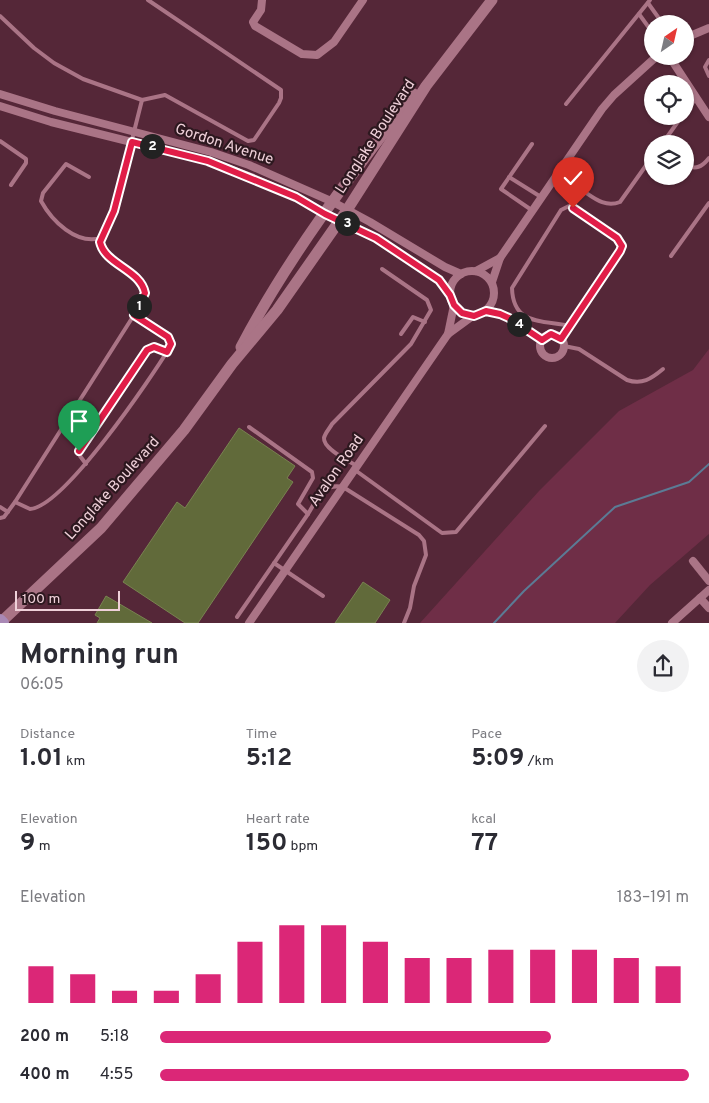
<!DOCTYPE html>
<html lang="en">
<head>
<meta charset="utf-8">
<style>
  :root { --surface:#fff; --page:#f2f2f3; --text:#2b2b33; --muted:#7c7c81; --accent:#db2777 }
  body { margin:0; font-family:Overpass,sans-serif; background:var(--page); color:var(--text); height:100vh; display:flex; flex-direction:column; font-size:19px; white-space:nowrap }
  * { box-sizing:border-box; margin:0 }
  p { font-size:16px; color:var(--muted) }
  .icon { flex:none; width:28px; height:28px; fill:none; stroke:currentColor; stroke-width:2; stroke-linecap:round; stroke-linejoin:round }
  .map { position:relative; height:623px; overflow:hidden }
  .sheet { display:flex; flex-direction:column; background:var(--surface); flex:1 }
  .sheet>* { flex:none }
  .needle { width:32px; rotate:34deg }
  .fabs { position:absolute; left:644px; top:15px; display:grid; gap:10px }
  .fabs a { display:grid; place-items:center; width:50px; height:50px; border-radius:50%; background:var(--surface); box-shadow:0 1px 4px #0004; font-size:25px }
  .scale { position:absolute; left:15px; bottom:12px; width:105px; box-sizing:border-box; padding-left:5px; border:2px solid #efd0d9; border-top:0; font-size:14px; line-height:18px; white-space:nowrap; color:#efd0d9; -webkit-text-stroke:4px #2d181f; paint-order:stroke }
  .pin { position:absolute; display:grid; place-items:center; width:42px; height:42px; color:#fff; margin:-51px -21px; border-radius:50% 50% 50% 0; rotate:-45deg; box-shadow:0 0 5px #0007 }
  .pin .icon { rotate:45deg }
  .km { position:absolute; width:25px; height:25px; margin:-12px; border-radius:50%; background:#222; color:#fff; font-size:14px; line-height:25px; text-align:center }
  .round { display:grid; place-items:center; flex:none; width:52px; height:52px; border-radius:26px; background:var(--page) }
  .headline { display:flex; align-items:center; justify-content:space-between; height:85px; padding:0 20px }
  h1 { font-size:28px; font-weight:700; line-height:38px }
  .metrics { display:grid; grid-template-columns:repeat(3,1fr); gap:8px; height:85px; padding:5px 20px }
  .metrics div { display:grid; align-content:center }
  .metrics b { font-size:25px; font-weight:700 }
  .metrics small { font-size:14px; font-weight:400 }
  .metrics p { font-size:14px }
  .chart { height:140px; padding:10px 20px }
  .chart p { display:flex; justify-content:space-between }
  .chart svg { width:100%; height:90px; margin-top:5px; stroke:var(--accent); stroke-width:6 }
  ul { padding:0 20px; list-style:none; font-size:16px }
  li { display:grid; grid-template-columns:80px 60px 1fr; align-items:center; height:38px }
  li i { height:12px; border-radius:6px; background:var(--accent) }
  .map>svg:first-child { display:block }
  .green { fill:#6f2e47 }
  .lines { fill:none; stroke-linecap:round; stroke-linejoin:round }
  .stream { stroke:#5b7b95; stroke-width:2 }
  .building { fill:#616a3a; stroke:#798351 }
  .service { stroke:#aa7486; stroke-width:4 }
  .minor { stroke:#aa7486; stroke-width:8 }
  .secondary { stroke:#aa7486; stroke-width:11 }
  .primary { stroke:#a988b5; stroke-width:12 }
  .route-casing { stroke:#fff; stroke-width:10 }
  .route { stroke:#e11d48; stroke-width:6 }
  .labels { text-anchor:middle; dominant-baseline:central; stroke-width:4.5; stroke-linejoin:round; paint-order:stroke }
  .street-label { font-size:15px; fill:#efd0d9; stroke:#2d181f }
</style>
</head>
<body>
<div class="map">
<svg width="709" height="623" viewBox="0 0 709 623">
  <rect width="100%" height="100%" fill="#552738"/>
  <!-- green -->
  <polygon class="green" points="709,349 709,534 650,585 615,623 420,623 539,491 619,411 693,370"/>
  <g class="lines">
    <!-- stream -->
    <polyline class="stream" points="494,623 524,591 615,507 689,482 709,464"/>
  </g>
  <!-- building -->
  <g class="building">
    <polygon points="239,428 295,466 287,478 293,482 198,623 185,623 123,582 177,502 185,508"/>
    <polygon points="363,582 390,600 375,623 335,623"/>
    <polygon points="106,596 152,623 97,623 100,618 95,615"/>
  </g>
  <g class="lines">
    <!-- service -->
    <g class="service">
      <polyline points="648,3 663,24"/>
      <polyline points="639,14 652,32"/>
      <polyline points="0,16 34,48 54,63 83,79 142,100 165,95 248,141 254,140 279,103 281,98 281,90 148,0"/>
      <polyline points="709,60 705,67 709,76"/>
      <polyline points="651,86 652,86"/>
      <polyline points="566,104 650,0"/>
      <polyline points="685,113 696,98"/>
      <polyline points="0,141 26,159 26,163 11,185"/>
      <polyline points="532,144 501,189 533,211"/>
      <polyline points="662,144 682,116"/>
      <path d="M685,165C696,170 702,167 709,158"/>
      <path d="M89,177L66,164L43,193L41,201C52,221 76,245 101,238"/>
      <polyline points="509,177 541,197"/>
      <path d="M582,190C594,198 605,208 620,202L652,157"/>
      <polyline points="671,256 709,203"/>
      <polyline points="401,334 413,317 425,322"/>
      <path d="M561,339L570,326L620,251L622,246L617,238L569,206L561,210L512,288C513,326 543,320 570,326"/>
      <path d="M564,346L579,349L627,380C642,385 651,379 663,369"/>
      <path d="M249,427L312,472L313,478L298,504L308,514C318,498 322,483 343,487L419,535L424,541L426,555L414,586L410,608L404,623"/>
      <polyline points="86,464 80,456 81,447 147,350 154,347 167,352"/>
      <path d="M357,466C349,461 323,449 324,438C325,433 330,428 332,424L411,344L431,310L427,300L382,269"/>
      <polyline points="355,470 442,533 456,532 545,426"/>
      <polyline points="15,502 134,315"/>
      <polyline points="0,507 8,512"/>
      <path d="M0,518L4,517L15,502L30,509C64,507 151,378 170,347V340L168,337L134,315L145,293C140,269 105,265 100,243L114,211L142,100"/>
      <polyline points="274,563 323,596"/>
      <polyline points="237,617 308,514"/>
    </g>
    <!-- minor -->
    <g class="minor">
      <polyline points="262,0 261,10 253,22 255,26 302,54 317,55 334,42 363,0"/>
      <polyline points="685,38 709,28"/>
      <polyline points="669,56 709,117"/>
      <polyline points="0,94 55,111 211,152 249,165 333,202 370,222 445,267 461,274"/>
      <polyline points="0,106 51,122 208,161 251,177 296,197 325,214 376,238 439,280 450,295"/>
      <circle cx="472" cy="293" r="22"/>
      <polyline points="476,271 500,258"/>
      <polyline points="492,282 500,258 602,109 614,95 657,56"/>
      <path d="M485,311C508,313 524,327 542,340"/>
      <polyline points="448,334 454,305"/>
      <circle cx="552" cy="346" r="12"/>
      <polyline points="693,561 709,581"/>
      <polyline points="700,598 709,608"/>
      <polyline points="249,623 448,334 474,315"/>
      <polyline points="672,623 709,590"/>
    </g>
    <!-- secondary -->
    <g class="secondary">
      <path d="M241,347C288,257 352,173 414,94"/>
      <polyline points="0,623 101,528 184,430 232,364 277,310 347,210 426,86 492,0"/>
    </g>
    <!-- primary -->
    <polyline class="primary" points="0,620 3,623"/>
  </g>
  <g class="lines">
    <!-- route casing -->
    <g class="route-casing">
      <path id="route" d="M79,451L147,350L154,347L167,352L171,344L168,337L134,315L145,293C140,269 105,265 100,242L114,211L132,142L208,161L296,197L325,214L376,238L439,280L450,295L454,305L462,313L474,316L486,311L500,314L509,318L542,340L551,334L561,339L620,251L622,246L617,238L573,208"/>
    </g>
    <!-- route -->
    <use href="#route" class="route"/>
  </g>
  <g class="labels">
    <!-- street labels -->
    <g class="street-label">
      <text transform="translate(376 137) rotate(-57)">Longlake Boulevard</text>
      <text transform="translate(224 145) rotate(18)">Gordon Avenue</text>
      <text transform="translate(337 471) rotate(-55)">Avalon Road</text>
      <text transform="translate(113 489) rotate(-48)">Longlake Boulevard</text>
    </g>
  </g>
</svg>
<div class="fabs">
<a><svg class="needle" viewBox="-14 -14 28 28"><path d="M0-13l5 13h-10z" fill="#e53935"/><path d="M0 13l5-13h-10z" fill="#7c7c81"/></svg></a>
<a><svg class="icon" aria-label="locate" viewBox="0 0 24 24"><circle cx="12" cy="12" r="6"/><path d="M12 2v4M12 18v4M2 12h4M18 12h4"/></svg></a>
<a><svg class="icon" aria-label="layers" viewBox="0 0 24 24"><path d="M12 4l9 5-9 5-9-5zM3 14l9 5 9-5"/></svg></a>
</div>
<div class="scale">100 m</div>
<div class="pin" style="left:79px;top:451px;background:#1e9e55"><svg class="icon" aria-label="arrive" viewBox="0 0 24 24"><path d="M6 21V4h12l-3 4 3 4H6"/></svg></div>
<div class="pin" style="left:573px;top:208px;background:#d93025"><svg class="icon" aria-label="check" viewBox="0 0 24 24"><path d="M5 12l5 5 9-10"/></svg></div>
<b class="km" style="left:139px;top:306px">1</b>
<b class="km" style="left:152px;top:146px">2</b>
<b class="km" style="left:347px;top:223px">3</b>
<b class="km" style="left:519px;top:324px">4</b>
</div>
<section class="sheet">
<div class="headline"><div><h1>Morning run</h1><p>06:05</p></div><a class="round"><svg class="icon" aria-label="share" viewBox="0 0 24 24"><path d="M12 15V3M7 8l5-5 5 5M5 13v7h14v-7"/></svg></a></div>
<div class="metrics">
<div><p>Distance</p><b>1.01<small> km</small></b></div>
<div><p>Time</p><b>5:12</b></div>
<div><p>Pace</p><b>5:09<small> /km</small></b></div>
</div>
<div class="metrics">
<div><p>Elevation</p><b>9<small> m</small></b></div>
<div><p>Heart rate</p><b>150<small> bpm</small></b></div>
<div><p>kcal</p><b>77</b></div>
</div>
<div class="chart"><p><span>Elevation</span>183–191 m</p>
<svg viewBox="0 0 160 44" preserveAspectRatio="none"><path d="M5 44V26M15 44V30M25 44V38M35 44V38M45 44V30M55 44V14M65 44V6M75 44V6M85 44V14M95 44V22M105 44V22M115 44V18M125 44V18M135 44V18M145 44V22M155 44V26"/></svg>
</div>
<ul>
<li><b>200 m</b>5:18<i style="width:74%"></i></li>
<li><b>400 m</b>4:55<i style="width:100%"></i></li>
</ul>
</section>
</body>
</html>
